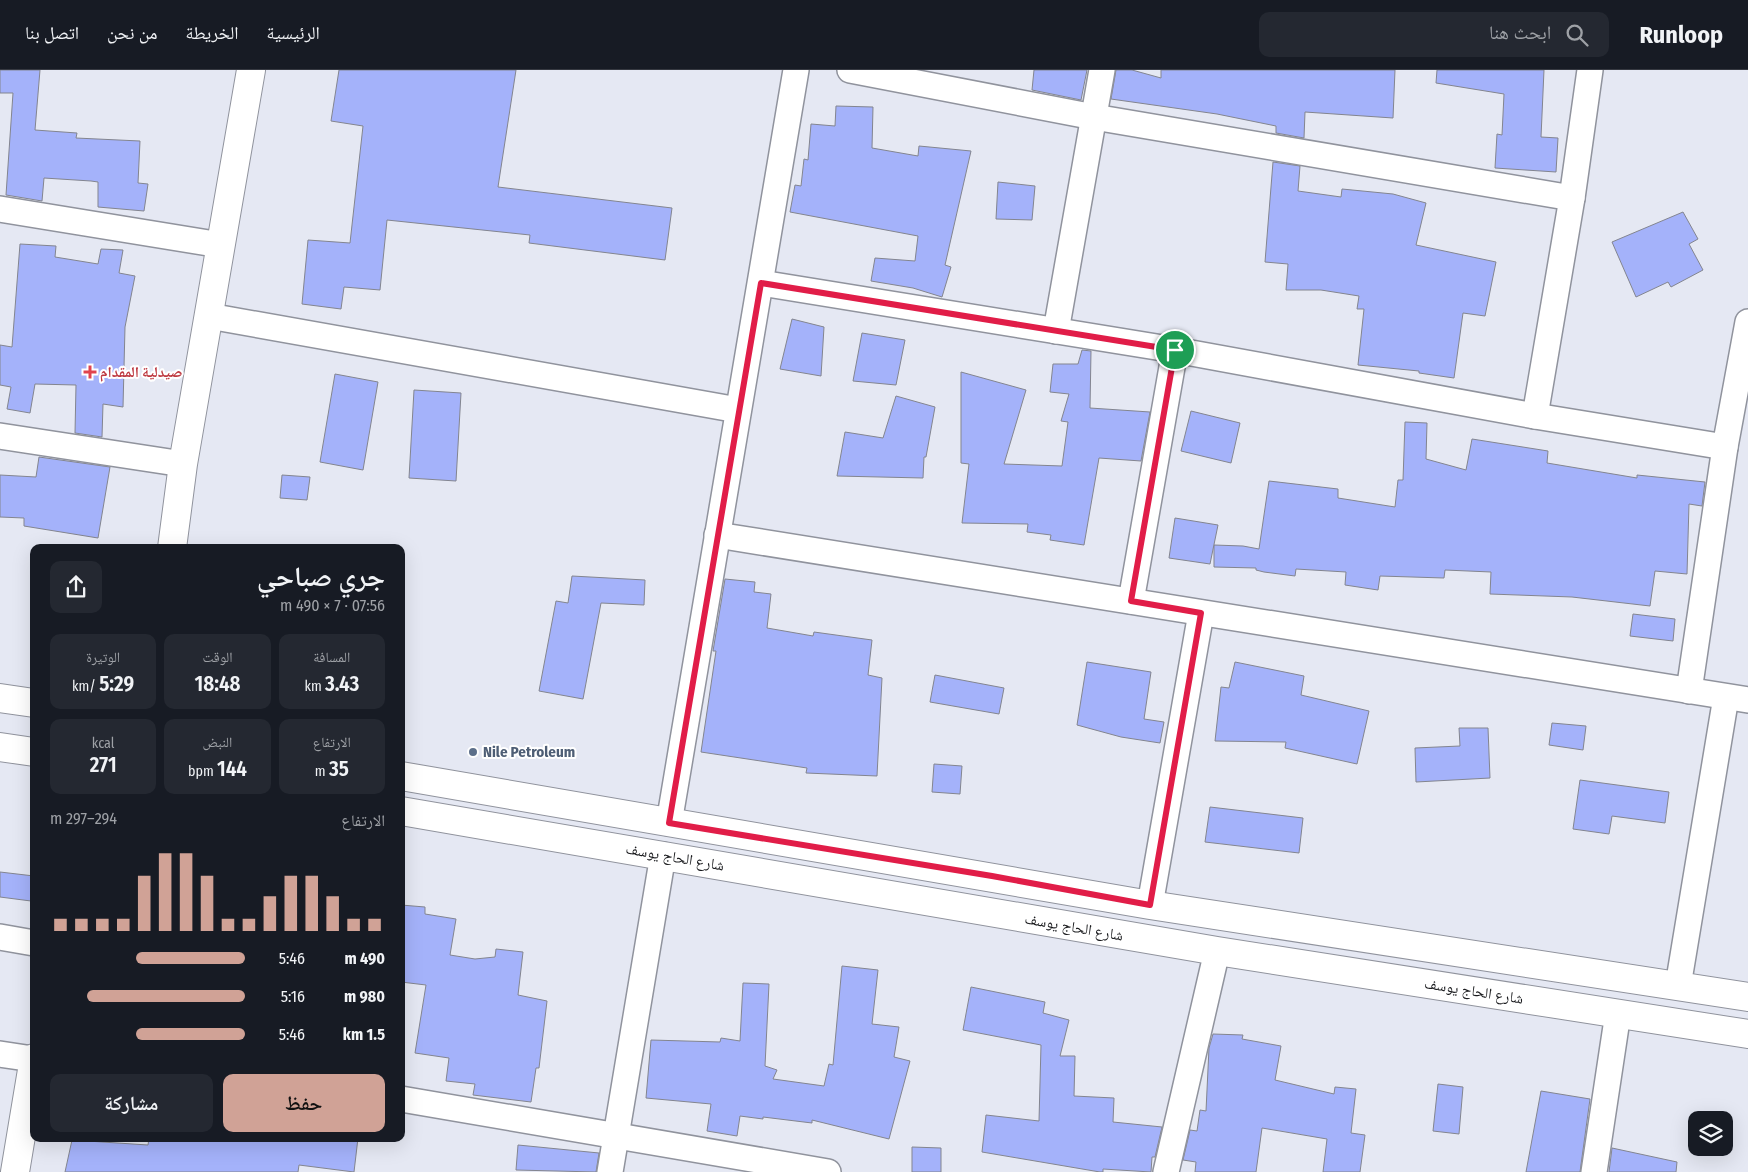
<!DOCTYPE html>
<html lang="ar">
<head>
<meta charset="utf-8">
<style>
  :root { --surface:#171b24; --page:#242831; --text:#f1f3f6; --muted:#9ea1a6; --line:#363941; --accent:#d0a296 }
  body { margin:0; font-family:"Fira Sans Condensed","Noto Naskh Arabic",sans-serif; background:var(--page); color:var(--text); direction:rtl; height:100vh; display:flex; flex-direction:column; font-size:19px; white-space:nowrap }
  * { box-sizing:border-box; margin:0 }
  p { font-size:16px; color:var(--muted) }
  .icon { flex:none; width:28px; height:28px; fill:none; stroke:currentColor; stroke-width:2; stroke-linecap:round; stroke-linejoin:round }
  .map { position:relative; flex:1; overflow:hidden; direction:ltr }
  .sheet { position:absolute; left:30px; top:474px; width:375px; height:598px; display:flex; flex-direction:column; background:var(--surface); border-radius:10px; box-shadow:0 5px 20px #0002; direction:rtl }
  .sheet>* { flex:none }
  .tools { position:absolute; left:1688px; top:1041px; display:grid; gap:10px }
  .tools a { display:grid; place-items:center; width:45px; height:45px; border-radius:10px; background:var(--surface); box-shadow:0 5px 20px #0002; font-size:25px }
  .pin { position:absolute; display:grid; place-items:center; width:42px; height:42px; color:#fff; margin:-21px; border:2px solid #fff; border-radius:50%; box-shadow:0 1px 5px #0007 }
  .round { display:grid; place-items:center; flex:none; width:52px; height:52px; border-radius:10px; background:var(--page) }
  .summary { display:flex; align-items:center; justify-content:space-between; height:85px; padding:0 20px }
  h1 { font-size:28px; font-weight:600; line-height:38px }
  .metrics { display:grid; grid-template-columns:repeat(3,1fr); gap:8px; height:85px; padding:5px 20px }
  .metrics div { display:grid; align-content:center; border-radius:10px; background:var(--page); text-align:center }
  .metrics b { font-size:21px; font-weight:600 }
  .metrics small { font-size:14px; font-weight:400 }
  .metrics p { font-size:14px }
  .chart { height:140px; padding:10px 20px }
  .chart p { display:flex; justify-content:space-between }
  .chart svg { width:100%; height:90px; margin-top:5px; stroke:var(--accent); stroke-width:6 }
  .action { display:flex; gap:10px; margin-top:auto; padding:10px 20px }
  .action a { flex:1; height:58px; border-radius:10px; background:var(--accent); color:#111; font-size:20px; font-weight:600; line-height:58px; text-align:center }
  .action a+a { background:var(--page); color:var(--text) }
  ul { padding:0 20px; list-style:none; font-size:16px }
  li { display:grid; grid-template-columns:80px 60px 1fr; align-items:center; height:38px }
  li i { height:12px; border-radius:6px; background:var(--accent) }
  header { display:flex; align-items:center; gap:30px; box-sizing:border-box; height:70px; padding:0 25px; background:var(--surface); border-bottom:1px solid var(--line) }
  header strong { font-size:24px }
  nav { display:flex; gap:28px; margin-inline-start:auto; font-size:18px }
  .search { width:350px; height:45px; background:var(--page); display:flex; align-items:center; gap:12px; box-sizing:border-box; padding:0 18px; border-radius:10px; color:var(--muted); font-size:19px }
  .map>svg:first-child { display:block }
  .building { fill:#a4b2fa; stroke:#83858f }
  .lines { fill:none; stroke-linecap:round; stroke-linejoin:round }
  .minor-casing { stroke:#90939d; stroke-width:28 }
  .tertiary-casing { stroke:#90939d; stroke-width:30 }
  .secondary-casing { stroke:#90939d; stroke-width:30 }
  .minor { stroke:#fff; stroke-width:25 }
  .tertiary { stroke:#fff; stroke-width:28 }
  .secondary { stroke:#fff; stroke-width:28 }
  .route-casing { stroke:#fff; stroke-width:10 }
  .route { stroke:#e11d48; stroke-width:6 }
  .health-dot { fill:#e0444e; stroke:#fff; stroke-width:2 }
  .service-dot { fill:#5c6f8a; stroke:#fff; stroke-width:2 }
  .labels { text-anchor:middle; dominant-baseline:central; stroke-width:4; stroke-linejoin:round; paint-order:stroke }
  .health-label { font-size:15px; font-weight:bold; fill:#be3a42; stroke:#fff; text-anchor:start }
  .service-label { font-size:15px; font-weight:bold; fill:#4e5e75; stroke:#fff; text-anchor:start }
  .street-label { font-size:15px; fill:#1a1b1e; stroke:#fff }
</style>
</head>
<body>
<header>
<strong>Runloop</strong>
<div class="search"><svg class="icon" aria-label="search" viewBox="0 0 24 24"><circle cx="10" cy="10" r="6"/><path d="M15 15l6 6"/></svg>ابحث هنا</div>
<nav><a>الرئيسية</a><a>الخريطة</a><a>من نحن</a><a>اتصل بنا</a></nav>
</header>
<div class="map">
<svg width="1748" height="1102" viewBox="0 0 1748 1102">
  <rect width="100%" height="100%" fill="#e5e8f3"/>
  <!-- building -->
  <g class="building">
    <polygon points="0,0 40,0 35,60 77,63 76,68 140,71 138,113 148,114 144,141 98,137 98,112 91,111 44,108 42,131 6,125 13,23 0,23"/>
    <polygon points="339,0 516,0 498,117 672,138 665,190 529,173 530,165 387,150 380,220 344,217 341,239 302,234 308,170 350,173 363,56 331,51"/>
    <polygon points="1034,0 1087,0 1081,30 1032,20"/>
    <polygon points="1116,0 1132,0 1161,8 1161,0 1395,0 1393,48 1305,42 1304,68 1276,63 1276,56 1217,44 1111,29"/>
    <polygon points="1437,0 1544,0 1541,67 1558,68 1556,102 1495,98 1497,64 1502,65 1504,24 1436,13"/>
    <polygon points="836,36 873,37 872,78 918,86 919,76 971,81 945,195 951,197 942,227 913,218 871,211 875,188 915,191 918,166 790,142 795,115 801,116 804,89 808,90 811,54 835,56"/>
    <polygon points="1273,92 1300,96 1298,121 1341,127 1342,119 1393,124 1426,133 1416,175 1496,192 1485,246 1463,243 1454,308 1419,303 1419,301 1358,295 1364,239 1357,239 1359,226 1321,220 1286,220 1288,194 1265,192"/>
    <polygon points="998,112 1035,116 1032,150 996,149"/>
    <polygon points="1683,142 1698,169 1689,174 1703,200 1671,217 1668,212 1636,227 1612,172"/>
    <polygon points="20,174 56,176 55,187 98,194 101,179 123,180 119,203 135,206 125,257 123,337 103,334 102,367 75,363 76,315 35,314 30,343 7,339 11,317 0,315 0,275 12,277"/>
    <polygon points="792,249 824,257 821,306 780,299"/>
    <polygon points="862,263 905,270 896,315 853,311"/>
    <polygon points="1082,280 1091,281 1090,338 1150,342 1141,391 1099,388 1084,475 1050,470 1051,465 1027,462 1028,454 962,453 969,394 961,393 961,302 1026,320 1004,394 1062,396 1068,352 1061,351 1069,324 1050,322 1053,294 1078,294"/>
    <polygon points="335,304 378,312 363,400 320,392"/>
    <polygon points="414,320 461,323 456,411 409,408"/>
    <polygon points="896,326 935,337 926,387 924,387 923,408 837,406 845,362 883,368"/>
    <polygon points="1191,341 1240,353 1231,393 1181,381"/>
    <polygon points="1405,352 1427,353 1426,389 1466,400 1472,369 1548,381 1547,393 1637,408 1637,405 1705,412 1702,436 1689,434 1687,504 1655,501 1650,536 1572,527 1490,524 1491,502 1445,500 1444,508 1380,506 1378,520 1345,515 1346,502 1296,499 1295,506 1264,502 1256,500 1256,498 1214,497 1214,475 1243,476 1259,479 1269,411 1338,419 1338,428 1395,437 1398,410 1403,410"/>
    <polygon points="39,387 110,397 98,468 24,456 24,448 0,447 0,405 36,407"/>
    <polygon points="282,405 310,407 307,430 280,428"/>
    <polygon points="1175,448 1218,455 1210,494 1169,488"/>
    <polygon points="572,506 645,510 644,535 601,533 583,629 539,621 556,531 568,533"/>
    <polygon points="725,509 755,512 754,522 771,524 767,558 813,566 814,562 872,570 868,605 882,608 877,706 806,703 807,698 701,682 716,581 713,581"/>
    <polygon points="1633,544 1675,549 1673,571 1630,566"/>
    <polygon points="1087,592 1151,602 1144,649 1164,652 1160,673 1121,667 1077,655"/>
    <polygon points="1235,592 1304,606 1301,625 1369,641 1357,694 1285,678 1286,672 1215,671 1221,617 1229,618"/>
    <polygon points="935,605 1004,618 999,644 930,632"/>
    <polygon points="1552,653 1586,656 1583,680 1549,675"/>
    <polygon points="1459,658 1488,658 1490,708 1416,712 1415,678 1460,676"/>
    <polygon points="934,694 962,696 960,724 932,722"/>
    <polygon points="1580,710 1669,722 1665,753 1612,746 1609,764 1573,759"/>
    <polygon points="1210,737 1303,748 1299,783 1205,772"/>
    <polygon points="0,802 34,806 31,831 0,827"/>
    <polygon points="401,835 425,837 425,844 456,849 450,885 475,889 495,887 496,879 523,882 518,925 547,931 539,998 536,998 531,1032 473,1025 475,1014 446,1011 449,988 415,983 426,915 401,912"/>
    <polygon points="842,896 878,900 872,954 899,957 894,987 910,991 889,1069 812,1050 812,1053 763,1047 763,1049 740,1046 737,1066 707,1061 711,1034 646,1028 651,970 720,972 721,968 740,971 743,913 769,914 765,996 777,1000 773,1009 824,1016 829,994 833,995"/>
    <polygon points="971,917 1045,932 1043,943 1069,950 1060,986 1075,986 1074,1026 1114,1028 1113,1052 1162,1057 1155,1087 1152,1087 1151,1102 1103,1099 1103,1102 1100,1102 982,1082 986,1045 1039,1051 1041,975 963,960"/>
    <polygon points="1213,964 1243,965 1242,969 1281,976 1275,1010 1334,1024 1335,1017 1356,1019 1351,1063 1365,1065 1360,1102 1323,1102 1327,1069 1262,1058 1256,1102 1195,1102 1196,1092 1183,1090 1190,1060 1197,1061 1200,1040 1206,1041 1209,978"/>
    <polygon points="1438,1014 1463,1017 1459,1064 1433,1061"/>
    <polygon points="1541,1021 1590,1029 1580,1102 1526,1102"/>
    <polygon points="149,1068 358,1068 354,1102 299,1095 298,1102 65,1102 72,1070 148,1075"/>
    <polygon points="518,1075 599,1083 596,1102 516,1100"/>
    <polygon points="912,1077 941,1078 941,1102 912,1102"/>
    <polygon points="1612,1078 1677,1092 1676,1102 1609,1102"/>
  </g>
  <g class="lines">
    <!-- minor casing -->
    <g class="minor-casing">
      <g id="minor">
        <polyline points="850,0 1094,47 1572,128"/>
        <polyline points="0,139 221,175"/>
        <polyline points="761,213 1175,280 1535,346 1725,377"/>
        <polyline points="209,246 738,340"/>
        <polyline points="1056,261 1102,0"/>
        <polyline points="1535,346 1572,128 1590,0"/>
        <polyline points="0,366 183,394"/>
        <polyline points="717,465 1748,630"/>
        <polyline points="1131,531 1175,280"/>
        <polyline points="1689,621 1725,377 1748,252"/>
        <polyline points="669,753 796,0"/>
        <polyline points="1150,835 1201,543"/>
        <polyline points="0,867 34,873"/>
        <polyline points="1678,916 1726,627"/>
        <polyline points="0,984 33,989"/>
        <polyline points="401,1029 828,1102"/>
        <polyline points="610,1102 663,785"/>
        <polyline points="1166,1102 1217,881"/>
        <polyline points="1594,1102 1618,943"/>
      </g>
    </g>
    <!-- tertiary casing -->
    <g class="tertiary-casing">
      <g id="tertiary">
        <polyline points="172,478 183,394 251,0"/>
        <polyline points="15,1102 34,988"/>
      </g>
    </g>
    <!-- secondary casing -->
    <g class="secondary-casing">
      <g id="secondary">
        <polyline points="0,628 34,633"/>
        <polyline points="0,677 34,682"/>
        <polyline points="401,706 1150,835 1748,927"/>
        <polyline points="401,741 1217,881 1748,964"/>
      </g>
    </g>
    <!-- minor -->
    <use href="#minor" class="minor"/>
    <!-- tertiary -->
    <use href="#tertiary" class="tertiary"/>
    <!-- secondary -->
    <use href="#secondary" class="secondary"/>
  </g>
  <g class="lines">
    <!-- route casing -->
    <g class="route-casing">
      <polygon id="route" points="761,213 1175,280 1131,531 1201,543 1150,835 992,806 669,753"/>
    </g>
    <!-- route -->
    <use href="#route" class="route"/>
  </g>
  <!-- markers -->
  <path class="health-dot" d="M87.5 294.5h5v5h5v5h-5v5h-5v-5h-5v-5h5z"/>
  <circle class="service-dot" cx="473" cy="682" r="5"/>
  <g class="labels">
    <!-- health labels -->
    <g class="health-label">
      <text x="100" y="302">صيدلية المقدام</text>
    </g>
    <!-- service labels -->
    <g class="service-label">
      <text x="483" y="682">Nile Petroleum</text>
    </g>
    <!-- street labels -->
    <g class="street-label">
      <text transform="translate(675 787) rotate(10)">شارع الحاج يوسف</text>
      <text transform="translate(1074 857) rotate(10)">شارع الحاج يوسف</text>
      <text transform="translate(1474 921) rotate(9)">شارع الحاج يوسف</text>
    </g>
  </g>
</svg>
<div class="tools">
<a><svg class="icon" aria-label="layers" viewBox="0 0 24 24"><path d="M12 4l9 5-9 5-9-5zM3 14l9 5 9-5"/></svg></a>
</div>
<div class="pin" style="left:1175px;top:280px;background:#1e9e55"><svg class="icon" aria-label="arrive" viewBox="0 0 24 24"><path d="M6 21V4h12l-3 4 3 4H6"/></svg></div>
<section class="sheet">
<div class="summary"><div><h1>جري صباحي</h1><p>07:56 · 7 × 490 m</p></div><a class="round"><svg class="icon" aria-label="share" viewBox="0 0 24 24"><path d="M12 15V3M7 8l5-5 5 5M5 13v7h14v-7"/></svg></a></div>
<div class="metrics">
<div><p>المسافة</p><b>3.43<small> km</small></b></div>
<div><p>الوقت</p><b>18:48</b></div>
<div><p>الوتيرة</p><b>5:29<small> /km</small></b></div>
</div>
<div class="metrics">
<div><p>الارتفاع</p><b>35<small> m</small></b></div>
<div><p>النبض</p><b>144<small> bpm</small></b></div>
<div><p>kcal</p><b>271</b></div>
</div>
<div class="chart"><p><span>الارتفاع</span>294–297 m</p>
<svg viewBox="0 0 160 44" preserveAspectRatio="none"><path d="M5 44V38M15 44V38M25 44V38M35 44V38M45 44V17M55 44V6M65 44V6M75 44V17M85 44V38M95 44V38M105 44V27M115 44V17M125 44V17M135 44V27M145 44V38M155 44V38"/></svg>
</div>
<ul>
<li><b>490 m</b>5:46<i style="width:56%"></i></li>
<li><b>980 m</b>5:16<i style="width:81%"></i></li>
<li><b>1.5 km</b>5:46<i style="width:56%"></i></li>
</ul>
<div class="action"><a>حفظ</a><a>مشاركة</a></div>
</section>
</div>
</body>
</html>
